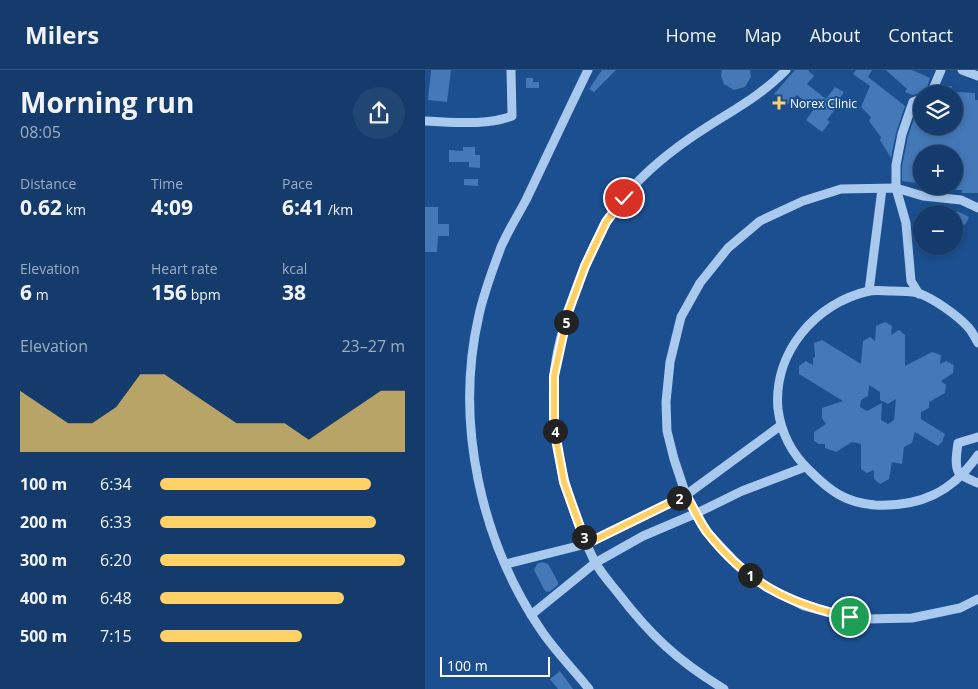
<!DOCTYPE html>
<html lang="en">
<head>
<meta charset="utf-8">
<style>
  :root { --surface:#143b6b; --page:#214673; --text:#f1f3f6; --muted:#9dadc1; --line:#33557e; --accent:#ffd166 }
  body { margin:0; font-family:"Open Sans",sans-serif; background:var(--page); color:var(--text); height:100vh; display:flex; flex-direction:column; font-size:19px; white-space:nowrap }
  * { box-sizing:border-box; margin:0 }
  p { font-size:16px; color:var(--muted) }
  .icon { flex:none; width:28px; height:28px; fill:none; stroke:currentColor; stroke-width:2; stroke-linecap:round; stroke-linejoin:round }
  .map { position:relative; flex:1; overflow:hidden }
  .details { display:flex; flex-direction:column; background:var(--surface); width:425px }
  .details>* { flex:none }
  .fabs { position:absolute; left:488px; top:15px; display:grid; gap:10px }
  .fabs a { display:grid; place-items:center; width:50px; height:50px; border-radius:50%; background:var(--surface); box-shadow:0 2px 8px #0003,0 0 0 1px var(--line); font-size:25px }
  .scale { position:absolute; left:15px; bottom:12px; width:110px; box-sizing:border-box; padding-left:5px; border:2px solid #fff; border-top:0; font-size:14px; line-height:18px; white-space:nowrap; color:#fff; -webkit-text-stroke:4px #1b4f8f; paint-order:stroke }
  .pin { position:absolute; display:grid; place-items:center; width:42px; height:42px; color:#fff; margin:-21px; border:2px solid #fff; border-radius:50%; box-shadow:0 1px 5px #0007 }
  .km { position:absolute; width:25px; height:25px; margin:-12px; border-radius:50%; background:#222; color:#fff; font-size:14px; line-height:25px; text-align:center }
  .round { display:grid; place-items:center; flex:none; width:52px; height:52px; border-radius:26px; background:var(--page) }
  .overview { display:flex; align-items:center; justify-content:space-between; height:85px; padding:0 20px }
  h1 { font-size:28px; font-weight:700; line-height:38px }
  .figures { display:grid; grid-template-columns:repeat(3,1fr); gap:8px; height:85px; padding:5px 20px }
  .figures div { display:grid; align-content:center }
  .figures b { font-size:21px; font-weight:700 }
  .figures small { font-size:14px; font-weight:400 }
  .figures p { font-size:14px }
  .chart { height:140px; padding:10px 20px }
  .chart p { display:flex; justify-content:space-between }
  .chart svg { width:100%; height:90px; margin-top:5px; fill:var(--accent); opacity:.7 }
  ul { padding:0 20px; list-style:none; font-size:16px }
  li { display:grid; grid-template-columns:80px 60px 1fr; align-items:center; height:38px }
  li i { height:12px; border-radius:6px; background:var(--accent) }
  header { display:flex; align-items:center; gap:30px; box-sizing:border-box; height:70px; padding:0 25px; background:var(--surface); border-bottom:1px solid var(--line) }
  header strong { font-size:24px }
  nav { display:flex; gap:28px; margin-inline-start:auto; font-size:18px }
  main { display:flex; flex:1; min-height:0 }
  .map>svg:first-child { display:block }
  .building { fill:#4478b7; fill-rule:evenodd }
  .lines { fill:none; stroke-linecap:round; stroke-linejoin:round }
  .minor { stroke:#a9c9ee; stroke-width:9 }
  .route-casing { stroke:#fff; stroke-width:10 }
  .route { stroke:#ffd166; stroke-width:6 }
  .poi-dot { fill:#ffd166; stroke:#1b4f8f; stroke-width:2 }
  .labels { text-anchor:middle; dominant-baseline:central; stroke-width:4; stroke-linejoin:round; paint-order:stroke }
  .poi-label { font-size:12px; fill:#fff; stroke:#1b4f8f; text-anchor:start }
</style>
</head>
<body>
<header>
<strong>Milers</strong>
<nav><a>Home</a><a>Map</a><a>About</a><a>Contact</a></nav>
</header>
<main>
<section class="details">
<div class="overview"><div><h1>Morning run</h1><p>08:05</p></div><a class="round"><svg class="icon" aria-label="share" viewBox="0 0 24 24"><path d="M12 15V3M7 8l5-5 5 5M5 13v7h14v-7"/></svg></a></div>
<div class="figures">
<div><p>Distance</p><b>0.62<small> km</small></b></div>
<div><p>Time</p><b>4:09</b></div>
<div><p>Pace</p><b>6:41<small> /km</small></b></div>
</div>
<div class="figures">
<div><p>Elevation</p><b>6<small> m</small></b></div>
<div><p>Heart rate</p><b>156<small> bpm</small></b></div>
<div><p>kcal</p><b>38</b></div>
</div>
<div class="chart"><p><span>Elevation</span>23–27 m</p>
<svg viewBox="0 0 160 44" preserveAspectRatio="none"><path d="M0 44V14L10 22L20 30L30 30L40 22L50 6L60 6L70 14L80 22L90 30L100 30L110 30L120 38L130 30L140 22L150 14L160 14V44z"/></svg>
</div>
<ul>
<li><b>100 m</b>6:34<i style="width:86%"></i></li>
<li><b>200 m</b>6:33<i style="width:88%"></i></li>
<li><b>300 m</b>6:20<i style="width:100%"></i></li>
<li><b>400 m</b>6:48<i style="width:75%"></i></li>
<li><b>500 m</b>7:15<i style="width:58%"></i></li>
</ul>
</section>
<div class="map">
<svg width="553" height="619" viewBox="0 0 553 619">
  <rect width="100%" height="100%" fill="#1b4f8f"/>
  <!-- building -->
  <g class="building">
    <polygon points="6,0 26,0 22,32 3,30"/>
    <polygon points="177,0 191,0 169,22 164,19"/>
    <polygon points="297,0 325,0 326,7 320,17 309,20 299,14 296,6"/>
    <polygon points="370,0 383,0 389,6 382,14 401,29 410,17 419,22 411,34 413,35 402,50 405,52 397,62 381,50 389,39 372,25 362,35 349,24"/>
    <polygon points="431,0 447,0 443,7 480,36 471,63 466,88 455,70 456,67 444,51 446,47 436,37 445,16 428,4"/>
    <polygon points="461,0 487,0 505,8 501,21 488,25 480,22 482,19"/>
    <polygon points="101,8 108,8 108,12 114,12 114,18 101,18"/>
    <polygon points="516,16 527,16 527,24 513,24"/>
    <polygon points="532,22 550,23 550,30 553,30 553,123 537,123 537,120 531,120 532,84 496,84 496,94 495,94 492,113 477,111 477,96 483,66 493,37 496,36 496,56 532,56"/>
    <polygon points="38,77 50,77 50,85 55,85 55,98 44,97 44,92 24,92 24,80 38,81"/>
    <polygon points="39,109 53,109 53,116 39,115"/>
    <polygon points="0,137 13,137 13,154 24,154 24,166 13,166 12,182 0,182"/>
    <polygon points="532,141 544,147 540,155 529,150"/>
    <path d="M460,252L467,256L466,265L474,260L480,265V296L507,282L516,285L515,294L521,291L529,295L528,303L516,311L521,315L520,323L504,332V338L496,342V349L520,364L517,372L513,376L490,362L487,373L479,377L477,394L467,392L464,409L455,414L449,409V400L442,403L436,399V374L427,372L411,382L400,378V374H394L389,371V362L401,354L397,348V338L418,331L374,304V296L381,291L388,295V288L390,287L389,273L397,270L436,294L438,271L445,267L450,271L451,256ZM444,315L455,322V330L463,334L471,329L469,350L463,354L456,350L457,333L442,341L435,337L436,330L443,326Z"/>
    <polygon points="117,492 123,494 133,512 133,515 124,522 120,521 109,500 112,494"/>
    <polygon points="135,601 143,612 148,619 133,619 125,609"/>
  </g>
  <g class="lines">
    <!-- minor -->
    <g class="minor">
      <path d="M163,0C142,43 122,86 101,130C93,145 83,161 76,177C68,199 59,222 54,245C29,353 56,473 118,563C132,583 149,600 164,619"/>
      <polyline points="537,0 553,6"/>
      <polyline points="506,24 516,0"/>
      <path d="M0,51C28,52 61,56 87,46L86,0"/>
      <polyline points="553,138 536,130 498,126 471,118 416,119 378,131 335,151 303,178 275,213 256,247 245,292 241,332 242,361 249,389 261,425 281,461 317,499 340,516 379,536 401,542 443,549 487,548 535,538 553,529"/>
      <polyline points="444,221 457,119"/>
      <polyline points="494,224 486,211 481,153 471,118 471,95 477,64 488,32 496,29"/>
      <path d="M553,273C550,268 547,261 543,257C532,245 508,228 493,223C484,221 476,221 467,221C459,221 451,220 444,221C390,233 348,283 353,339C356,363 367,384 385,401C405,421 421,433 450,435C496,437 527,422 553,385"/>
      <path d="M553,367L533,373C532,381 529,396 534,403C538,407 548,411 553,413"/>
      <polyline points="81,494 161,474 261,425 355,356"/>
      <polyline points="106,545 170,493 218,466 272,443 317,421 380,397"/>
      <path d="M299,619C253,591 226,566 193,523C185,513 176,503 170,492C163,479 158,465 153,452C135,405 126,357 129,307C131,279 140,250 150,224C162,189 176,155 199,127C222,99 252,76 282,57C310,39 338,24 361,0"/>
    </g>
  </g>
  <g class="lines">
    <!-- route casing -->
    <g class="route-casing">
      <path id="route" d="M199,128L181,152L160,196L143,242L129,306V358L139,412L161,474L261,425C268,437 274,451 282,462C322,513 363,534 425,547"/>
    </g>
    <!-- route -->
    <use href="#route" class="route"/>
  </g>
  <!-- markers -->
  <path class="poi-dot" d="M351.5 25.5h5v5h5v5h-5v5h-5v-5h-5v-5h5z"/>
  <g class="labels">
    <!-- poi labels -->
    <g class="poi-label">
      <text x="365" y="33">Norex Clinic</text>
    </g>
  </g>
</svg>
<div class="fabs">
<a><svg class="icon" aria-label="layers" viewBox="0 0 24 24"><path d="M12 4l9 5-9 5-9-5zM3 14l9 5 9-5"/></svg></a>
<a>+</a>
<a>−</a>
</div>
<div class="scale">100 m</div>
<div class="pin" style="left:425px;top:547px;background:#1e9e55"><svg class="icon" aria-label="arrive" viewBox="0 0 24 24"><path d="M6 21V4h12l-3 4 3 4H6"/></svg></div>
<div class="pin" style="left:199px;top:128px;background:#d93025"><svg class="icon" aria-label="check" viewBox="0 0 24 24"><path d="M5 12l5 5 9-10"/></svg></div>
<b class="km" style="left:325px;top:505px">1</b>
<b class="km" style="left:254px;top:428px">2</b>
<b class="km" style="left:159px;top:467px">3</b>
<b class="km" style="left:130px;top:361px">4</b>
<b class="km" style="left:141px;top:252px">5</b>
</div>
</main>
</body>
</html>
